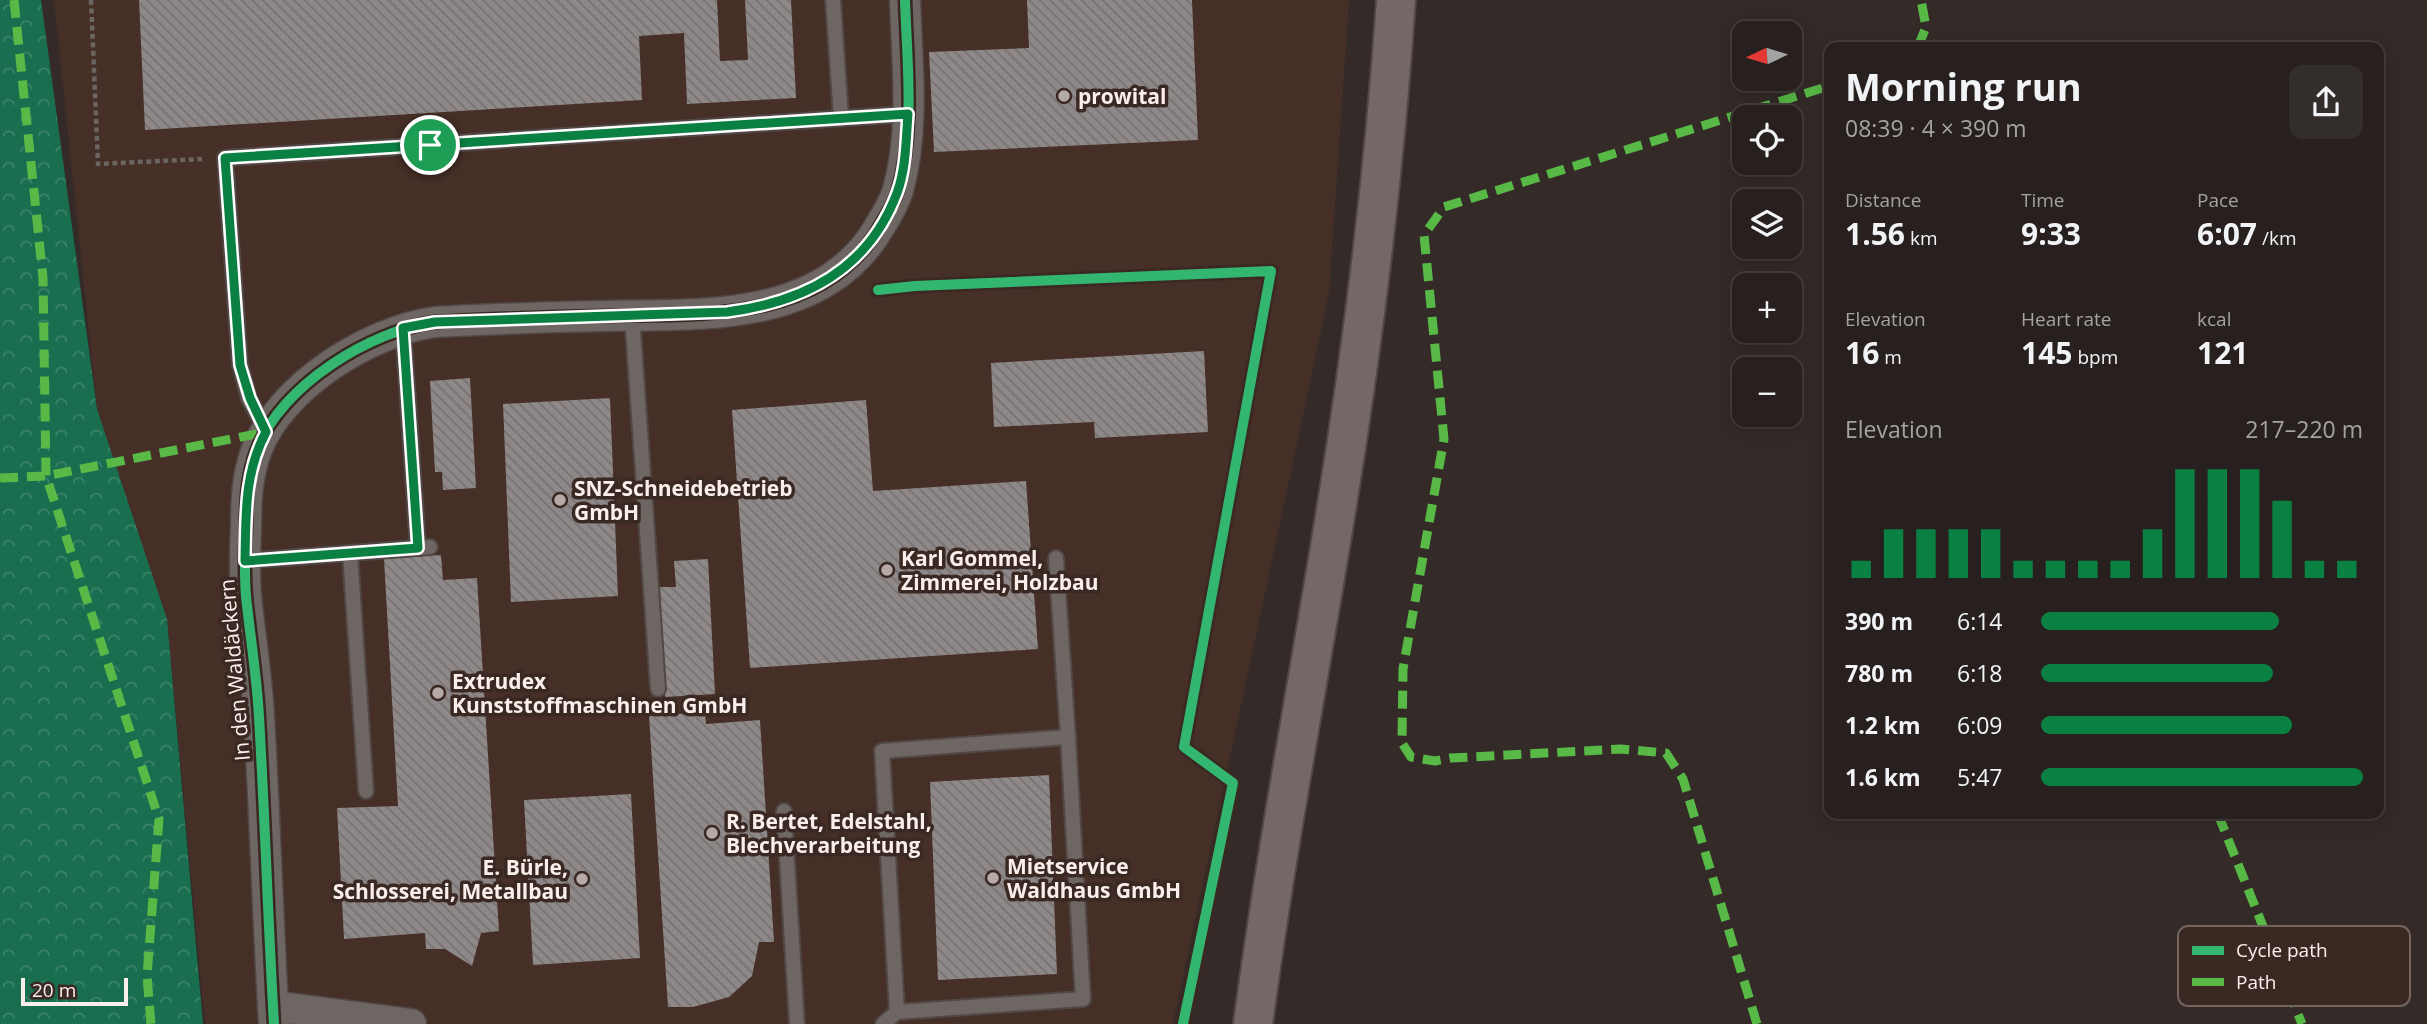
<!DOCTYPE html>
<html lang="en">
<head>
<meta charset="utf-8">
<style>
  :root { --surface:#27201e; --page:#332d2b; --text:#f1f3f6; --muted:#a4a3a4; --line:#433e3c; --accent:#0b8043 }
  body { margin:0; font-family:"Open Sans",sans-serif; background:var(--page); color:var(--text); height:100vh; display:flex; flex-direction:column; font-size:26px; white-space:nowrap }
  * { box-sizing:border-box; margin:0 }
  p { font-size:23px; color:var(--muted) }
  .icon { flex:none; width:38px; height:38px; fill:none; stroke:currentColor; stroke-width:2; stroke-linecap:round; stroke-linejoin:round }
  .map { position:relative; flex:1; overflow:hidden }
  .details { position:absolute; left:1824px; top:42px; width:560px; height:777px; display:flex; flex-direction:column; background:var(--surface); border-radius:14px; box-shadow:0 4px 18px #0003,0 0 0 2px var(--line) }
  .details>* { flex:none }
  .needle { width:46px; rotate:266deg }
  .controls { position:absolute; left:1732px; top:21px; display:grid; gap:14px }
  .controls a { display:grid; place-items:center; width:70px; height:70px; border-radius:14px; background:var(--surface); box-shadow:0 4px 18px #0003,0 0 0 2px var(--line); font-size:35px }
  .scale { position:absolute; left:21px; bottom:18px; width:107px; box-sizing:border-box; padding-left:7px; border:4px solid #fbefeb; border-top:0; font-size:19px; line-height:24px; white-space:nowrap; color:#fbefeb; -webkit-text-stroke:5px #3a2822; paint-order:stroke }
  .pin { position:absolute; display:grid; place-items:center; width:60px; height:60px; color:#fff; margin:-30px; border:4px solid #fff; border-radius:50%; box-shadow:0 2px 7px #0007 }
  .round { display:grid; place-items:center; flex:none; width:74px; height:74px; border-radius:14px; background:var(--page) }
  .overview { display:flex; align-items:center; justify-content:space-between; height:119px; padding:0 21px }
  h1 { font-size:38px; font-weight:700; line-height:52px }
  .figures { display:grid; grid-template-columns:repeat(3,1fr); gap:10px; height:119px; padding:7px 21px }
  .figures div { display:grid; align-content:center }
  .figures b { font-size:30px; font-weight:700 }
  .figures small { font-size:19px; font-weight:400 }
  .figures p { font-size:19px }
  .chart { height:196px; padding:14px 21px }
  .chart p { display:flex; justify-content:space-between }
  .chart svg { width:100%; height:126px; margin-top:7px; stroke:var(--accent); stroke-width:6 }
  ul { padding:0 21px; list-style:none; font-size:23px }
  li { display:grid; grid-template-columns:112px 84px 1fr; align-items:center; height:52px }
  li i { height:18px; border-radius:9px; background:var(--accent) }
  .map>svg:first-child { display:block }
  .built { fill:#452f27 }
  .forest { fill:url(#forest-crowns) }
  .building { fill:url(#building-back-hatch) }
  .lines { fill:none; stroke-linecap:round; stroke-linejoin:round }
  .service-casing { stroke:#514845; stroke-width:18 }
  .minor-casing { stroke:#514845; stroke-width:33 }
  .primary-casing { stroke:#514845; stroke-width:42 }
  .path { stroke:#6b6461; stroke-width:4.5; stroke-dasharray:5 3.5; stroke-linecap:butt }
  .service { stroke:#6e6663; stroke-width:14 }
  .minor { stroke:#6e6663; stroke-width:30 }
  .primary { stroke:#756766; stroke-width:38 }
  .quiet { stroke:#58b947; stroke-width:9; stroke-dasharray:18 9; stroke-linecap:butt }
  .cycleway-casing { stroke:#3a2822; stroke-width:15 }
  .cycleway { stroke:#33b770; stroke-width:10 }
  .route-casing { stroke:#fff; stroke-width:14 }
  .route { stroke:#0b8043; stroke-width:9 }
  .poi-dot { fill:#b5aaa7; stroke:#3a2822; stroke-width:2.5 }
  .labels { text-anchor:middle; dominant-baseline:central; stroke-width:7; stroke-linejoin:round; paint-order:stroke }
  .poi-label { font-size:21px; font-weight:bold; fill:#fbefeb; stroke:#3a2822; text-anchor:start }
  .street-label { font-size:21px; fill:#fbefeb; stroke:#3a2822 }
  .key { fill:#3a2822; stroke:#74645e; stroke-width:2 }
  .key-label { font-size:19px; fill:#fbefeb }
</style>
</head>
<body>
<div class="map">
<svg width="2427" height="1024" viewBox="0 0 2427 1024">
  <defs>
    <pattern id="forest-crowns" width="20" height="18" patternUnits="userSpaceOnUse" patternTransform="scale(1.75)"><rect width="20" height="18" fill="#196e50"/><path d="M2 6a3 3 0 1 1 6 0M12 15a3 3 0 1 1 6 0" fill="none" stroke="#3b8369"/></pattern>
    <pattern id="building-back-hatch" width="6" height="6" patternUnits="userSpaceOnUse" patternTransform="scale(1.75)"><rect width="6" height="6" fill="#8f8889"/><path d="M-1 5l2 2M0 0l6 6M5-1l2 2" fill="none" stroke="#777272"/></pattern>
  </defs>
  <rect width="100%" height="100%" fill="#342b28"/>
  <!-- built -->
  <polygon class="built" points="54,0 1349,0 1329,293 1173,1024 205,1024 167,619 97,409"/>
  <!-- forest -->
  <polygon class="forest" points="0,0 41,0 97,409 167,619 203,1024 0,1024"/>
  <!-- building -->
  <g class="building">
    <polygon points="139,0 717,0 720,61 748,60 745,0 791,0 796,98 687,104 684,33 639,36 642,100 145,130"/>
    <polygon points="1027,0 1192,0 1198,140 934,152 929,52 1029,48"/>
    <polygon points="1204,351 1208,432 1095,438 1094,422 994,427 991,363"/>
    <polygon points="470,378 476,488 443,490 442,472 435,472 430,381"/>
    <polygon points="610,398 618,596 511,602 503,404"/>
    <polygon points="866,400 873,491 1026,481 1038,649 750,668 732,410"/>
    <polygon points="441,555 443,580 477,578 499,931 481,933 472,966 445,949 426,949 425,933 344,939 337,808 398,806 384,559"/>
    <polygon points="708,559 715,694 665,697 660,587 676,587 674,561"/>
    <polygon points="705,712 706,724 760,720 774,942 759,942 752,976 729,997 693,1007 668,1007 649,716"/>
    <polygon points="1049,775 1057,974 938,980 930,782"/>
    <polygon points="631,794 640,958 533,965 524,800"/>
  </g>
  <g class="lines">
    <!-- service casing -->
    <g class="service-casing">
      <g id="service">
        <polyline points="833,0 841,118"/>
        <polyline points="632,315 658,689"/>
        <polyline points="403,328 418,548"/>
        <polyline points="266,430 249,399 240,365 225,158 908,114"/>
        <polyline points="350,553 366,791"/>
        <polyline points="1056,558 1068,737"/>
        <polyline points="245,561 430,547"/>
        <polyline points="784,811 797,1024"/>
        <polyline points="883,1024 897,1012 882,751 1068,737 1083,999 897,1012"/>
      </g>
    </g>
    <!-- minor casing -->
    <g class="minor-casing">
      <g id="minor">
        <polyline points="273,1006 411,1024"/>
        <path d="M274,1024C268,922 265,819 259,717C257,677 250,636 246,596C244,573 245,550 246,527C246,500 247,475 257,449C282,385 370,331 435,322C492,319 548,317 605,316C697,314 814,323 873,237C882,223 893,206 898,190C915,129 907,62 905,0"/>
      </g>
    </g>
    <!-- primary casing -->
    <g class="primary-casing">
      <path id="primary" d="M1253,1024C1275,858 1306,694 1333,529C1362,354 1384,177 1396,0"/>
    </g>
    <!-- path -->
    <polyline class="path" points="91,0 98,164 202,159"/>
    <!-- service -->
    <use href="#service" class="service"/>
    <!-- minor -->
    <use href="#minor" class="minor"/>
    <!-- primary -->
    <use href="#primary" class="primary"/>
    <!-- quiet -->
    <g class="quiet">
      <polyline points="14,0 43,278 46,476 159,819 147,976 151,1024"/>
      <polyline points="1918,47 1926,27 1921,0"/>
      <polyline points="0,478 46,476 266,432"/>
      <polyline points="2218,814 2302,1024"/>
      <polyline points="1757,1024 1683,779 1666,753 1621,749 1451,758 1435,761 1411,757 1402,743 1403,669 1444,439 1424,235 1444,207 1829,86"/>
    </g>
    <!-- cycleway casing -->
    <g class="cycleway-casing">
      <g id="cycleway">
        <polyline points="878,290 915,286 1271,271 1184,747 1233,783 1183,1024"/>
        <path d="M274,1024C268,922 265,819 259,717C257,677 250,636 246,596C244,573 245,550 246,527C246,500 247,475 257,449C282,385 370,331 435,322C492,319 548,317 605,316C697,314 814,323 873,237C882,223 893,206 898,190C915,129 907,62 905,0"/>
      </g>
    </g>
    <!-- cycleway -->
    <use href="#cycleway" class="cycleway"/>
  </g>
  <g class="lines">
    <!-- route casing -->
    <g class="route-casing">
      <path id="route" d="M908,114C906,140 906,169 897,193C868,270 804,302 727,312L435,322L403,328L418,548L245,561C246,516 244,473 266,432L250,398L240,365L225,158Z"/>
    </g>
    <!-- route -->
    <use href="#route" class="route"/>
  </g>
  <!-- markers -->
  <g class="poi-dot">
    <circle cx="1064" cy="96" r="7"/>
    <circle cx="560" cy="500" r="7"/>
    <circle cx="887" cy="570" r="7"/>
    <circle cx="438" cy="693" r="7"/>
    <circle cx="712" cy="833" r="7"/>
    <circle cx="993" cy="878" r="7"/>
    <circle cx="582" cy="879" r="7"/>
  </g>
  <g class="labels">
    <!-- poi labels -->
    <g class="poi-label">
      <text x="1078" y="96">prowital</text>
      <text x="574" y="488">SNZ-Schneidebetrieb<tspan x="574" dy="24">GmbH</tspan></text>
      <text x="901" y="558">Karl Gommel,<tspan x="901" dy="24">Zimmerei, Holzbau</tspan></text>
      <text x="452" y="681">Extrudex<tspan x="452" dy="24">Kunststoffmaschinen GmbH</tspan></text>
      <text x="726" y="821">R. Bertet, Edelstahl,<tspan x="726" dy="24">Blechverarbeitung</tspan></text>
      <text x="1007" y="866">Mietservice<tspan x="1007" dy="24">Waldhaus GmbH</tspan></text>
      <text x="568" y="867" text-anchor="end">E. Bürle,<tspan x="568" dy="24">Schlosserei, Metallbau</tspan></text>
    </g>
    <!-- street labels -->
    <g class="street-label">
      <text transform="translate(234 670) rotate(-95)">In den Waldäckern</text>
    </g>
  </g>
  <!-- legend -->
  <rect x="2178" y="926" width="232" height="80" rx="10" class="key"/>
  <rect x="2192" y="946" width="32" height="9" fill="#33b770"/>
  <rect x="2192" y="978" width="32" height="8" fill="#58b947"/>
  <g class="key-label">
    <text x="2236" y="957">Cycle path</text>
    <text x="2236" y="989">Path</text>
  </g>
</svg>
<div class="controls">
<a><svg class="needle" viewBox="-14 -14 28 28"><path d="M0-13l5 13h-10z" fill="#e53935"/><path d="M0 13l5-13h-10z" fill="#a4a3a4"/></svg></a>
<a><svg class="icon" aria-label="locate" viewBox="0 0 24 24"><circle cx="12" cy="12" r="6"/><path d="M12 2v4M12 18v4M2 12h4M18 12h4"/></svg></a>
<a><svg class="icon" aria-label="layers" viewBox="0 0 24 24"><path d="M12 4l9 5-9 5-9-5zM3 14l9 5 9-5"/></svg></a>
<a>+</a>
<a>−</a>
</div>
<div class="scale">20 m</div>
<div class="pin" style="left:430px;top:145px;background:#1e9e55"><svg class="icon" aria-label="arrive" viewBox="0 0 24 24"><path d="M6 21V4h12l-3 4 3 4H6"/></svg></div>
<section class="details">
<div class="overview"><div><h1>Morning run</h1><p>08:39 · 4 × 390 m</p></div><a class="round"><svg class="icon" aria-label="share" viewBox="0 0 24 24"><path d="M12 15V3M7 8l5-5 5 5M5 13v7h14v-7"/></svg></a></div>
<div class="figures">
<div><p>Distance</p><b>1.56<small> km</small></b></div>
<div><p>Time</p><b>9:33</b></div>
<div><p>Pace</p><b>6:07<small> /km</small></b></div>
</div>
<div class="figures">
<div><p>Elevation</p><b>16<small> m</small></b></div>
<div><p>Heart rate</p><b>145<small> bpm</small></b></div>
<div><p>kcal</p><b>121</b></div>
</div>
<div class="chart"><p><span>Elevation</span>217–220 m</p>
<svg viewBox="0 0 160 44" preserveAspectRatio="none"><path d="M5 44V38M15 44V27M25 44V27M35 44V27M45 44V27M55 44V38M65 44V38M75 44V38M85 44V38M95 44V27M105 44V6M115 44V6M125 44V6M135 44V17M145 44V38M155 44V38"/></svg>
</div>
<ul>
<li><b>390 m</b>6:14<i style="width:74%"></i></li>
<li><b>780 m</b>6:18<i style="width:72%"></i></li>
<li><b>1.2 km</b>6:09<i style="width:78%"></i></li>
<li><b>1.6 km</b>5:47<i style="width:100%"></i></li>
</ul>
</section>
</div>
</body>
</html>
